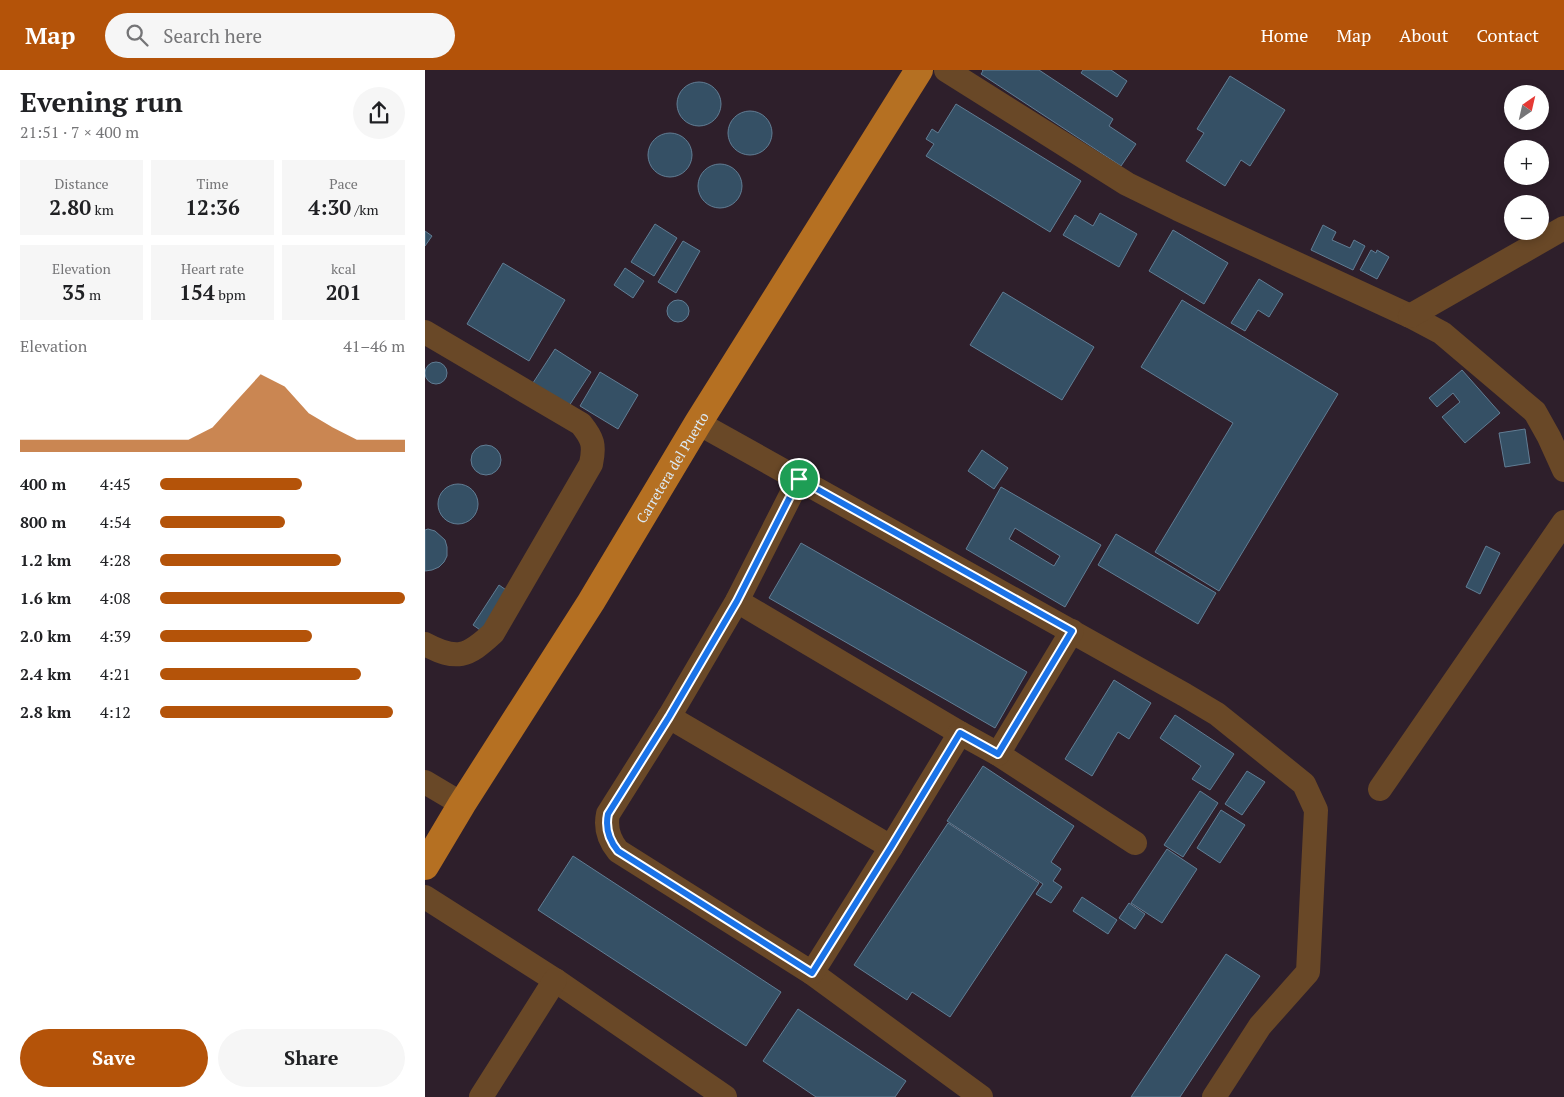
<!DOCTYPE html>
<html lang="en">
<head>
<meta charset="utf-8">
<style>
  :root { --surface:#fff; --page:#f6f6f6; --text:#202124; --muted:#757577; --accent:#b45309 }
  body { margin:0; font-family:"PT Serif",serif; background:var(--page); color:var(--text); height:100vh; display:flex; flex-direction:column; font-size:19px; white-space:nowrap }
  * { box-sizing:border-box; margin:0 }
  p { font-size:16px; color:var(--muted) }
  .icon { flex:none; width:28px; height:28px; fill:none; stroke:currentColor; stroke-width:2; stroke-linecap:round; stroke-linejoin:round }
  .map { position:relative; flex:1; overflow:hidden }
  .drawer { display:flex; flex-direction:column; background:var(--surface); width:425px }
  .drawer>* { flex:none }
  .needle { width:32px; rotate:34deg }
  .buttons { position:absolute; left:1079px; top:15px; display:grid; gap:10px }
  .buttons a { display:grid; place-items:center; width:45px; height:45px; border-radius:50%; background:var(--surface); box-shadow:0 2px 8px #0003; font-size:25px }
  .pin { position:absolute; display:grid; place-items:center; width:42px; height:42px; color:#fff; margin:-21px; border:2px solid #fff; border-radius:50%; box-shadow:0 1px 5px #0007 }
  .round { display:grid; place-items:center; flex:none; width:52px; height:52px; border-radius:26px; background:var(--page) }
  .overview { display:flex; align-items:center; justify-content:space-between; height:85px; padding:0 20px }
  h1 { font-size:28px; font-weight:700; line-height:38px }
  .figures { display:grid; grid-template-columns:repeat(3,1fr); gap:8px; height:85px; padding:5px 20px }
  .figures div { display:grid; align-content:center; border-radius:0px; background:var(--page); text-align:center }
  .figures b { font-size:21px; font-weight:700 }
  .figures small { font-size:14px; font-weight:400 }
  .figures p { font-size:14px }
  .chart { height:140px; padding:10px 20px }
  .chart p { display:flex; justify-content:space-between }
  .chart svg { width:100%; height:90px; margin-top:5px; fill:var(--accent); opacity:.7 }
  .cta { display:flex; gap:10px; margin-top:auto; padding:10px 20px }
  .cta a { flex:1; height:58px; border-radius:30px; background:var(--accent); color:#fff; font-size:20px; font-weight:700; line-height:58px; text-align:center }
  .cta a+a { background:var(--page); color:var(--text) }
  ul { padding:0 20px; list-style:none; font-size:16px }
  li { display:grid; grid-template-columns:80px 60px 1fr; align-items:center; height:38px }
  li i { height:12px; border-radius:6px; background:var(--accent) }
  header { display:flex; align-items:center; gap:30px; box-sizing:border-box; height:70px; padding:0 25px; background:var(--accent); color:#fff }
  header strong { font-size:24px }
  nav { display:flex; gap:28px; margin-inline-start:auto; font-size:18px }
  .search { width:350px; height:45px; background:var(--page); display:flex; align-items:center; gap:12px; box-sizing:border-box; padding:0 18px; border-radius:28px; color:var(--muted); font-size:19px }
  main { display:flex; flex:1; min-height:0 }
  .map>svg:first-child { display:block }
  .industrial { fill:#2e1f2b; fill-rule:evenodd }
  .building { fill:#355065; stroke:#617d94; fill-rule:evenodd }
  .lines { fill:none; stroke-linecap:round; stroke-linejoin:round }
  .minor { stroke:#694827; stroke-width:24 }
  .major { stroke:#b57022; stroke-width:28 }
  .route-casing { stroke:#fff; stroke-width:10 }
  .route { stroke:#1a73e8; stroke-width:6 }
  .labels { text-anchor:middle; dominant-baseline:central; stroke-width:4.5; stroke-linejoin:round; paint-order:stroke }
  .street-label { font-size:14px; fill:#dcebf8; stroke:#020911 }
</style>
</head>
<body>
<header>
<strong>Map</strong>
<div class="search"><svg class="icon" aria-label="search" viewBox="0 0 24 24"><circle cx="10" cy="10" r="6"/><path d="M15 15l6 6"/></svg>Search here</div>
<nav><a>Home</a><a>Map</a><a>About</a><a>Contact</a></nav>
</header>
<main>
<section class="drawer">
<div class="overview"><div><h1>Evening run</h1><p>21:51 · 7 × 400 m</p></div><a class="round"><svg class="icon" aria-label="share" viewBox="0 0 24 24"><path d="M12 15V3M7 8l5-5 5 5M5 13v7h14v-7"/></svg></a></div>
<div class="figures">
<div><p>Distance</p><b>2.80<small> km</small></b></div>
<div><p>Time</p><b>12:36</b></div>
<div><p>Pace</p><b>4:30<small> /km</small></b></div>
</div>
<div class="figures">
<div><p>Elevation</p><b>35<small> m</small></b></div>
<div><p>Heart rate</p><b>154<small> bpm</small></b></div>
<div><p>kcal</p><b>201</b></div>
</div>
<div class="chart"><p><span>Elevation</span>41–46 m</p>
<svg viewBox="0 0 160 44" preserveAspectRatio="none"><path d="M0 44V38L10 38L20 38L30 38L40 38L50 38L60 38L70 38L80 32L90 19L100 6L110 12L120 25L130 32L140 38L150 38L160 38V44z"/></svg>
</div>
<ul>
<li><b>400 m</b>4:45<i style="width:58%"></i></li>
<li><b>800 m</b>4:54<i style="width:51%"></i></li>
<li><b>1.2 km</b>4:28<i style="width:74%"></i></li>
<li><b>1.6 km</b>4:08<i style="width:100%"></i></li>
<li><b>2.0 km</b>4:39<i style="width:62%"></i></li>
<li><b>2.4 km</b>4:21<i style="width:82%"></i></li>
<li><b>2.8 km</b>4:12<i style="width:95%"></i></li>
</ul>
<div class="cta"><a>Save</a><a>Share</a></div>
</section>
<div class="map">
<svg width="1139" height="1027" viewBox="0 0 1139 1027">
  <rect width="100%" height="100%" fill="#052032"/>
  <!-- industrial -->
  <path class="industrial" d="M0,0H1139V1027H0ZM1088,24H1115V51H1088ZM1088,79H1115V106H1088ZM1088,134H1115V161H1088Z"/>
  <!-- building -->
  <g class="building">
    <polygon points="557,0 614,0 688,49 684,56 711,74 696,96 556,4 558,1"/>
    <polygon points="658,0 686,0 702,11 692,27 656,3"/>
    <polygon points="805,6 860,40 825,96 816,90 800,116 761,91 779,63 772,59"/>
    <circle cx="274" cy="34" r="22"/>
    <polygon points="531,34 656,111 625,162 501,86 509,74 501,69 507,59 513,63"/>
    <circle cx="325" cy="63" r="22"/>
    <circle cx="245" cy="85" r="22"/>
    <circle cx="295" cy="116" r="22"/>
    <polygon points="675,143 712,164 694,197 638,165 650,145 668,156"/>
    <polygon points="230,154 252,168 229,206 206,192"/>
    <polygon points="898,155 911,162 907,170 925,178 929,170 940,176 928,200 886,180"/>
    <polygon points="748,160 803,193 779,234 724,201"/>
    <polygon points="0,161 7,166 0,176"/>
    <polygon points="258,171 275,181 251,223 233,212"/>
    <polygon points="946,180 951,183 952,180 964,187 952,209 935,200"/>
    <polygon points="78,193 140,230 104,291 42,254"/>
    <polygon points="200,198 219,211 208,228 189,215"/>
    <polygon points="834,209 858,224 844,247 833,240 820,261 806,253"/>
    <polygon points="578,222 669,277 637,330 545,275"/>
    <circle cx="253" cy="241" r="11"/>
    <polygon points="757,230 913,324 794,521 730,482 808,353 716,297"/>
    <polygon points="130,279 166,302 142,339 106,316"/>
    <circle cx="11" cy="303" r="11"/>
    <polygon points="1037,300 1075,343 1040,373 1017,347 1035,332 1028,323 1012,337 1004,328"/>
    <polygon points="175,302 213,325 193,359 155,336"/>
    <polygon points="1100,359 1105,393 1080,397 1074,363"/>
    <circle cx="61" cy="390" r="15"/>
    <polygon points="557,380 583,398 569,419 543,401"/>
    <circle cx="33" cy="434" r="20"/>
    <path d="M576,417L676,475L640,537L541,479ZM590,458L635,486L629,496L584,469Z"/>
    <polygon points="3,459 10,461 20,470 22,477 22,486 19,492 14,497 7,500 0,501 0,460"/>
    <polygon points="691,464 791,523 773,554 673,495"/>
    <polygon points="376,473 602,602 570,658 344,528"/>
    <polygon points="1061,476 1075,483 1055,524 1041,517"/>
    <polygon points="74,515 84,522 58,562 48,555"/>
    <polygon points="689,610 726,633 704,669 693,662 667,706 640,689"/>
    <polygon points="750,645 809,684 785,720 767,709 776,696 735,668"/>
    <polygon points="558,696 649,756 626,792 636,799 628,811 637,817 626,833 611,824 618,814 522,751"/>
    <polygon points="822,701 840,712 817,745 800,734"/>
    <polygon points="775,721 793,733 758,787 739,775"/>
    <polygon points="796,740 820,755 795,793 772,778"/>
    <polygon points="523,753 614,813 525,947 487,922 482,930 429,895"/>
    <polygon points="742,779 772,799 737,853 706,833"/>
    <polygon points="148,786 356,922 321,976 113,840"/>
    <polygon points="657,827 692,850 683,864 648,841"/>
    <polygon points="704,833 720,844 710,859 694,848"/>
    <polygon points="801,884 835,906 755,1027 706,1027"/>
    <polygon points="373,939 481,1011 470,1027 391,1027 338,991"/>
  </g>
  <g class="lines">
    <!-- minor -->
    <g class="minor">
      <polyline points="521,0 702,114 753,139 985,246 1017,263 1110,342 1124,367 1139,400"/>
      <polyline points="985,246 1139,158"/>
      <path d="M0,262L156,354C168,369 170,375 166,394L68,563C42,587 32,591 0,574"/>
      <polyline points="273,353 760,625 792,644 879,714 891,740 883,902 835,956 789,1027"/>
      <path d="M374,409L312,531L244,647L183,744C180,758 184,770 193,781L387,903L556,1027"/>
      <polyline points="312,531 535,663 573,684 710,773"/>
      <polyline points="244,647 466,777"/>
      <polyline points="573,684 647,561"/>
      <polyline points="0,712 37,734"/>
      <polyline points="955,719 1139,452"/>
      <polyline points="0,827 130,910 300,1027"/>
      <polyline points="387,903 466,777 535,663"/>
      <polyline points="56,1027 130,910"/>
    </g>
    <!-- major -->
    <path class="major" id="s1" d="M0,796L37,734L166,532L273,353L494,0"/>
  </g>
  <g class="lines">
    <!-- route casing -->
    <g class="route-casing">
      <path id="route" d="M374,409L647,561L573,684L535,663L466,777L387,903L193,781C184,770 180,758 183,744L244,647L312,531Z"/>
    </g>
    <!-- route -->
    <use href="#route" class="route"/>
  </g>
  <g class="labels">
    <!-- street labels -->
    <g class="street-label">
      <text stroke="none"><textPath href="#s1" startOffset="469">Carretera del Puerto</textPath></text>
    </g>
  </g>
</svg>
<div class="buttons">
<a><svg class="needle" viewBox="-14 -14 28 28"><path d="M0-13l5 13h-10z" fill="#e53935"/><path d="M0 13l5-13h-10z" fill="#757577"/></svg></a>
<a>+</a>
<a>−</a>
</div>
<div class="pin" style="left:374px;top:409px;background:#1e9e55"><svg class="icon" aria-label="arrive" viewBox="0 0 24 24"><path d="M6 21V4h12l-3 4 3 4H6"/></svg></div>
</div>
</main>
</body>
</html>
